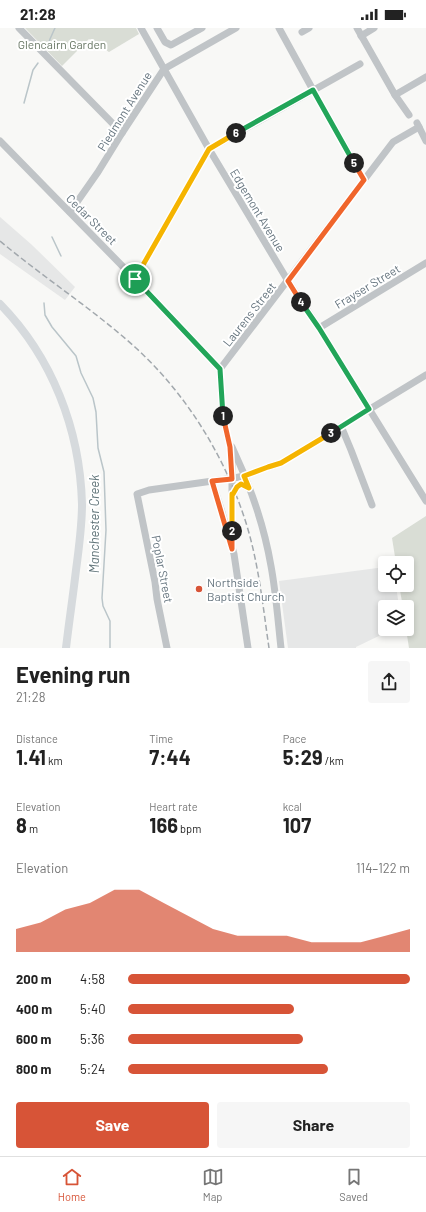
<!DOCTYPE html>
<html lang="en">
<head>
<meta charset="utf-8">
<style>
  :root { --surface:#fff; --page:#f6f6f6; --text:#222; --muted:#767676; --line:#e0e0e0; --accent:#d75437 }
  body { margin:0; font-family:Barlow,sans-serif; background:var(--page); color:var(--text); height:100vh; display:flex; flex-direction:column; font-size:15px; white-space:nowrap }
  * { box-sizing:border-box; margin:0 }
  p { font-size:13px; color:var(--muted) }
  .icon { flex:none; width:22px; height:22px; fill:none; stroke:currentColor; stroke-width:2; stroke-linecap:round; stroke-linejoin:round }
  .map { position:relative; height:620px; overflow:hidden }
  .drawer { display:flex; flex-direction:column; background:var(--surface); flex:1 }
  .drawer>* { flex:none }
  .fabs { position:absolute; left:378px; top:528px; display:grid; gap:8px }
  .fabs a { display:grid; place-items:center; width:36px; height:36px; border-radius:4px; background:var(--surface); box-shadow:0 2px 6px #0003; font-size:20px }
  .pin { position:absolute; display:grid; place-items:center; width:34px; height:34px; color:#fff; margin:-17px; border:2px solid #fff; border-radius:50%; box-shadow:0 1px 4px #0007 }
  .km { position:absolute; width:20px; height:20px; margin:-10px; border-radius:50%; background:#222; color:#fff; font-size:11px; line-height:20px; text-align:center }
  .round { display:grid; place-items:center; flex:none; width:42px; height:42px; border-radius:4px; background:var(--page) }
  .summary { display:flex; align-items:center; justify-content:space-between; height:68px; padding:0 16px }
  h1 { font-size:22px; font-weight:700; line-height:30px }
  .metrics { display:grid; grid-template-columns:repeat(3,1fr); gap:6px; height:68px; padding:4px 16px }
  .metrics div { display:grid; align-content:center }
  .metrics b { font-size:20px; font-weight:700 }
  .metrics small { font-size:11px; font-weight:400 }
  .metrics p { font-size:11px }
  .chart { height:112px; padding:8px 16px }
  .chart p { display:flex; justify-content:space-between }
  .chart svg { width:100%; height:72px; margin-top:4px; fill:var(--accent); opacity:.7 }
  .primary-button { display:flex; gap:8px; margin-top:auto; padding:8px 16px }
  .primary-button a { flex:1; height:46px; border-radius:4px; background:var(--accent); color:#fff; font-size:16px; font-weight:700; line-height:46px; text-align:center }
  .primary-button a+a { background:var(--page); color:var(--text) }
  ul { padding:0 16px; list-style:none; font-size:13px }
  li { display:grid; grid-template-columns:64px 48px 1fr; align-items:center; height:30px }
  li i { height:10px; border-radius:5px; background:var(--accent) }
  .status { display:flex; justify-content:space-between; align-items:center; height:28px; padding:0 20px; background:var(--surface); direction:ltr }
  .status svg { height:11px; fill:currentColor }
  .dock { display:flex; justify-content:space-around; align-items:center; height:56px; border-top:1px solid var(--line); background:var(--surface); font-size:11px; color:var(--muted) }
  .dock a { display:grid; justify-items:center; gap:2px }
  .dock .current { color:var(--accent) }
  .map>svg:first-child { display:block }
  .built { fill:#e6e7e7 }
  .green { fill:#d9ddd5 }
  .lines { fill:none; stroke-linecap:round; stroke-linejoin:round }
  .stream { stroke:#bac5c9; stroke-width:1.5 }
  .minor { stroke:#c0c4c7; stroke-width:7 }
  .major { stroke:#d6dadd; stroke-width:8 }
  .rail { stroke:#a2a8ad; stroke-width:1.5; stroke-dasharray:6 3; stroke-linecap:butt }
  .split-1-casing { stroke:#fff; stroke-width:8 }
  .split-2-casing { stroke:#fff; stroke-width:8 }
  .split-3-casing { stroke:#fff; stroke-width:8 }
  .split-4-casing { stroke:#fff; stroke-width:8 }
  .split-5-casing { stroke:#fff; stroke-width:8 }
  .split-6-casing { stroke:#fff; stroke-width:8 }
  .split-7-casing { stroke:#fff; stroke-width:8 }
  .split-1 { stroke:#22a559; stroke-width:5 }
  .split-2 { stroke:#f0652b; stroke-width:5 }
  .split-3 { stroke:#f5b400; stroke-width:5 }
  .split-4 { stroke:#22a559; stroke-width:5 }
  .split-5 { stroke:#f0652b; stroke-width:5 }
  .split-6 { stroke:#22a559; stroke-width:5 }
  .split-7 { stroke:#f5b400; stroke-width:5 }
  .poi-dot { fill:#d75437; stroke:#fff; stroke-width:1.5 }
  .labels { text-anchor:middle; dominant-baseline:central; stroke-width:4; stroke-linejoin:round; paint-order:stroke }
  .park-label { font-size:12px; fill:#687764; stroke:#fff }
  .street-label { font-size:12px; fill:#66757f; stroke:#fff }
  .poi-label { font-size:12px; fill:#66757f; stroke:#fff; text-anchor:start }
  .water-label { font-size:13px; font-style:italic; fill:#607479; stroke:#fff }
</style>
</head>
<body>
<div class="status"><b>21:28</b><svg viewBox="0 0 49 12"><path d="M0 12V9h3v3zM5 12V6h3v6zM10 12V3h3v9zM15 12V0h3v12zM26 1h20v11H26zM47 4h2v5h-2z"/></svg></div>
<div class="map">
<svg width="426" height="620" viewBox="0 0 426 620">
  <rect width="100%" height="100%" fill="#f8f8f6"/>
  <!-- built -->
  <g class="built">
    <polygon points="0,189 32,217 75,259 65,272 0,226"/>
    <polygon points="385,539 385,557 396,557 399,579 385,579 385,601 389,601 387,604 356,619 356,620 288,620 279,553"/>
  </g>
  <!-- green -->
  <g class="green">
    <polygon points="25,0 136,0 139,6 109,24 89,11 62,38"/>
    <polygon points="426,488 426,620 409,620 406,601 407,579 403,579 399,557 407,557 407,535 396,535 392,510"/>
  </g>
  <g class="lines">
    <!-- stream -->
    <g class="stream">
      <polyline points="48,18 50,11 55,0"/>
      <polyline points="24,75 33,42 38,35"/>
      <polyline points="52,209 61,228"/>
      <polyline points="44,275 45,287 52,299 76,328 81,345 93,370 96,384 98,420 104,444 106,502 102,570 103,578 110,593 110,620"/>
    </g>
    <!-- minor -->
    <g class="minor">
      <polyline points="19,0 122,105"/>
      <polyline points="141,0 209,121 288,253 319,300 426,473"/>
      <polyline points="157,0 165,14 171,17 202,0"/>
      <polyline points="279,0 313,62 364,152"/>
      <polyline points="357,0 395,67 409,87"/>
      <polyline points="302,4 309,0"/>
      <polyline points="361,8 374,0"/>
      <polyline points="395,67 426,49"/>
      <polyline points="417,95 426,113"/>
      <polyline points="0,113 135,251 220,341 223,390 230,419 232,434 232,521"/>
      <polyline points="70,184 98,144 122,105 164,41 236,0"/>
      <polyline points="135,251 209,121 360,36"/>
      <polyline points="319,300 426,235"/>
      <polyline points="220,341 393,114 419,99"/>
      <polyline points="341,398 351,422 372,477"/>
      <path d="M232,419C250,457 264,497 271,538C276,565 278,593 281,620"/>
      <polyline points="212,453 221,481 234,526 248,620"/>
      <polyline points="232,466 233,467 237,459 241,456 249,460"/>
      <polyline points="167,620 157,571 155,554 137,466 149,462 234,450 244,448 268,439 281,435 426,347"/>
    </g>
    <!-- major -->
    <path class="major" d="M0,276C52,329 80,401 82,476C82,498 79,520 76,542C73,568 69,594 66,620"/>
    <!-- rail -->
    <path class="rail" d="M0,213C44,250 93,281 136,320C188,368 226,430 247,498C259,538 263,579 269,620"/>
  </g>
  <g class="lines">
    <!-- split-1 casing -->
    <g class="split-1-casing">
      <polyline id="split-1" points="135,251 220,341 223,388"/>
    </g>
    <!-- split-2 casing -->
    <g class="split-2-casing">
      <polyline id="split-2" points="223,388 230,419 232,451 212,453 232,521 232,503"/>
    </g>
    <!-- split-3 casing -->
    <g class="split-3-casing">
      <polyline id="split-3" points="232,503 232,466 233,466 237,459 241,456 249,460 244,448 268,439 281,435 331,405"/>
    </g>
    <!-- split-4 casing -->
    <g class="split-4-casing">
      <polyline id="split-4" points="301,274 319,300 369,381 331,405"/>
    </g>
    <!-- split-5 casing -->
    <g class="split-5-casing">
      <polyline id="split-5" points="301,274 288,253 364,152 354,135"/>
    </g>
    <!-- split-6 casing -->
    <g class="split-6-casing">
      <polyline id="split-6" points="236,105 313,62 354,135"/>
    </g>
    <!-- split-7 casing -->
    <g class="split-7-casing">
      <polyline id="split-7" points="135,251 209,121 236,105"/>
    </g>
    <!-- split-1 -->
    <use href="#split-1" class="split-1"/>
    <!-- split-2 -->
    <use href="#split-2" class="split-2"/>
    <!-- split-3 -->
    <use href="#split-3" class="split-3"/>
    <!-- split-4 -->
    <use href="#split-4" class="split-4"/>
    <!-- split-5 -->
    <use href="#split-5" class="split-5"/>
    <!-- split-6 -->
    <use href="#split-6" class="split-6"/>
    <!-- split-7 -->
    <use href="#split-7" class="split-7"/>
  </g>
  <!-- markers -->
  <circle class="poi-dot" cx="199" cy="561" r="4"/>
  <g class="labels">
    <!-- park labels -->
    <g class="park-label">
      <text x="62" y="16">Glencairn Garden</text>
    </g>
    <!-- street labels -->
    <g class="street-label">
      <text transform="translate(124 83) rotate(-58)">Piedmont Avenue</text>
      <text transform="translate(258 182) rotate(59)">Edgemont Avenue</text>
      <text transform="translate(92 191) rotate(45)">Cedar Street</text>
      <text transform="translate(367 258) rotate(-31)">Frayser Street</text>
      <text transform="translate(249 286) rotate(-52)">Laurens Street</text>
      <text transform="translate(163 541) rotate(79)">Poplar Street</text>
    </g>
    <!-- poi labels -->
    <g class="poi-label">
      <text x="207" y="554">Northside<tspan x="207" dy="14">Baptist Church</tspan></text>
    </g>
    <!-- water labels -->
    <g class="water-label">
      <text transform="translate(94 496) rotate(-90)">Manchester Creek</text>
    </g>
  </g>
</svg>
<div class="fabs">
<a><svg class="icon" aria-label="locate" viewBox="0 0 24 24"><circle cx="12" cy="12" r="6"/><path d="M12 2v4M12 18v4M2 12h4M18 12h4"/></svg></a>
<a><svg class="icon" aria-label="layers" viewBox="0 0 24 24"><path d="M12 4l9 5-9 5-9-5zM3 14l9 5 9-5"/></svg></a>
</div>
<div class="pin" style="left:135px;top:251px;background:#1e9e55"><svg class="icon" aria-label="arrive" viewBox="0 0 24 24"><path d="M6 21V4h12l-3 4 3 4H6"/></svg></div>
<b class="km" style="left:223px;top:388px">1</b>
<b class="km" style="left:232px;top:503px">2</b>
<b class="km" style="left:331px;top:405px">3</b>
<b class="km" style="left:301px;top:274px">4</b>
<b class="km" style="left:354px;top:135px">5</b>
<b class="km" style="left:236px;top:105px">6</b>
</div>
<section class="drawer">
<div class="summary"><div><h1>Evening run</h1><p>21:28</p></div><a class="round"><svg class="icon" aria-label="share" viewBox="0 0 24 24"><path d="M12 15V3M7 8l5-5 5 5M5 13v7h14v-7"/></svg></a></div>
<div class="metrics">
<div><p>Distance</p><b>1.41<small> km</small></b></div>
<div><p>Time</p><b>7:44</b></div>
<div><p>Pace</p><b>5:29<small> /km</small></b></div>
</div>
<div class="metrics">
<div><p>Elevation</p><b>8<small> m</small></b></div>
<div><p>Heart rate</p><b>166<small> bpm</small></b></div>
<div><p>kcal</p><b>107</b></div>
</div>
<div class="chart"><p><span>Elevation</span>114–122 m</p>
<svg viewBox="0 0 160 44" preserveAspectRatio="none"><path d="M0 44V30L10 26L20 18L30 14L40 6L50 6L60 14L70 22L80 30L90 34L100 34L110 34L120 38L130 38L140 38L150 34L160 30V44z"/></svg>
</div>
<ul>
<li><b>200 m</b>4:58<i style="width:100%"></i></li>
<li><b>400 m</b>5:40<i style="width:59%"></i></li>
<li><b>600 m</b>5:36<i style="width:62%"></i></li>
<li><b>800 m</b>5:24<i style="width:71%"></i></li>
</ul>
<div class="primary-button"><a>Save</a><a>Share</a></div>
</section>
<nav class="dock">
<a class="current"><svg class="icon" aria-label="home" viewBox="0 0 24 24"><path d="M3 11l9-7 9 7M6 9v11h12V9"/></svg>Home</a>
<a><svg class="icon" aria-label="map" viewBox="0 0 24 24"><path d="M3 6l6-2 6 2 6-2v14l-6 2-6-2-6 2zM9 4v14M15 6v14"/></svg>Map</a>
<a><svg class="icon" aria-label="saved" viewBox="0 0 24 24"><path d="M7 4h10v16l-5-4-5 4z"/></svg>Saved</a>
</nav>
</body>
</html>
